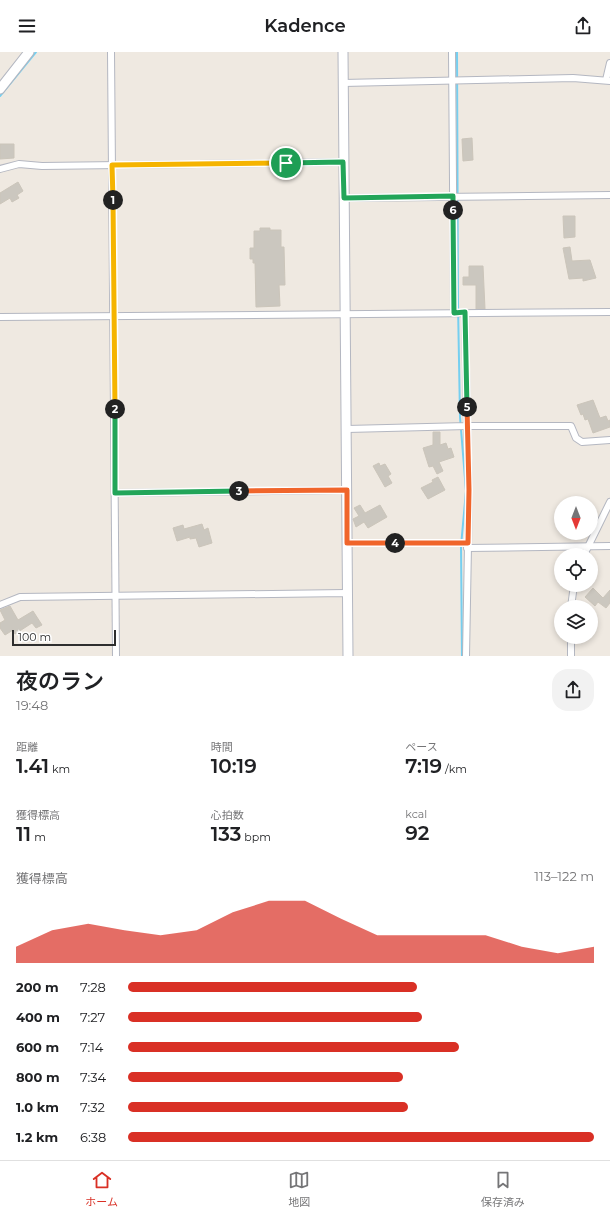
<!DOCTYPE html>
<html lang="ja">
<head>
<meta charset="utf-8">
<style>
  :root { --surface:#fff; --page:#f2f2f2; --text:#202124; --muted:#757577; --line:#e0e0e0; --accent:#d93025 }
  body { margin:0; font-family:Montserrat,"Noto Sans JP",sans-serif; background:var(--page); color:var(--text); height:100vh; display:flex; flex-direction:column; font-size:15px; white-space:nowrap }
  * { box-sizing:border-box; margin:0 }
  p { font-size:13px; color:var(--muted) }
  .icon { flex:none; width:22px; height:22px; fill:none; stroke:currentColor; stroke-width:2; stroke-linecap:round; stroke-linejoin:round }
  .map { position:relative; height:604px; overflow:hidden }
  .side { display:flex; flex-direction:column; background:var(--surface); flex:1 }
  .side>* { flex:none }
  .needle { width:26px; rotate:180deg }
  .buttons { position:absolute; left:554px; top:444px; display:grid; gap:8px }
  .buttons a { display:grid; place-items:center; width:44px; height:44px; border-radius:50%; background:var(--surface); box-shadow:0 2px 6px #0003; font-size:20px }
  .scale { position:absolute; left:12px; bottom:10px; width:104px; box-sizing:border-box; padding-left:4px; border:2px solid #2e2e2e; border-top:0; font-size:11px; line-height:14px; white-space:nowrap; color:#2e2e2e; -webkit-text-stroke:3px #fff; paint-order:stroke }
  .pin { position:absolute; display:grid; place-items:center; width:34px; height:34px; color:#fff; margin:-17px; border:2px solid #fff; border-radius:50%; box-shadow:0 1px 4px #0007 }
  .km { position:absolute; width:20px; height:20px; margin:-10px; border-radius:50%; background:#222; color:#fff; font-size:11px; line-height:20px; text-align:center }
  .round { display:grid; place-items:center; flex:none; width:42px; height:42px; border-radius:16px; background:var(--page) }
  .headline { display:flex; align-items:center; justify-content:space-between; height:68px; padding:0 16px }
  h1 { font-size:22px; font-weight:600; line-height:30px }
  .metrics { display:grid; grid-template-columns:repeat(3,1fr); gap:6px; height:68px; padding:4px 16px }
  .metrics div { display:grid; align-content:center }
  .metrics b { font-size:20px; font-weight:600 }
  .metrics small { font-size:11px; font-weight:400 }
  .metrics p { font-size:11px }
  .chart { height:112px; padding:8px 16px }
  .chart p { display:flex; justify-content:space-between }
  .chart svg { width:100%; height:72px; margin-top:4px; fill:var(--accent); opacity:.7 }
  ul { padding:0 16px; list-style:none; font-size:13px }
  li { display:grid; grid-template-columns:64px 48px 1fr; align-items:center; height:30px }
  li i { height:10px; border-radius:5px; background:var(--accent) }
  header { display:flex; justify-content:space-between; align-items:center; height:52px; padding:0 16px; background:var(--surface); font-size:18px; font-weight:600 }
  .tabs { display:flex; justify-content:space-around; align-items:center; height:56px; border-top:1px solid var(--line); background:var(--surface); font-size:11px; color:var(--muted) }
  .tabs a { display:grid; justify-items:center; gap:2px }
  .tabs .selected { color:var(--accent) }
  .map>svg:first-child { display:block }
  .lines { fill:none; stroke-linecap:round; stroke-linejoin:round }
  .stream { stroke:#75cff0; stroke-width:2 }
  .building { fill:#cbc7bf; stroke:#cbc5ba }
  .street-casing { stroke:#b4b7c1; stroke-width:8 }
  .secondary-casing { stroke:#b4b7c1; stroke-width:11 }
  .street { stroke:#fff; stroke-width:6 }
  .secondary { stroke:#fff; stroke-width:9 }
  .split-1-casing { stroke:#fff; stroke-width:8 }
  .split-2-casing { stroke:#fff; stroke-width:8 }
  .split-3-casing { stroke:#fff; stroke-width:8 }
  .split-4-casing { stroke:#fff; stroke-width:8 }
  .split-5-casing { stroke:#fff; stroke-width:8 }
  .split-6-casing { stroke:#fff; stroke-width:8 }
  .split-7-casing { stroke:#fff; stroke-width:8 }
  .split-1 { stroke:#f5b400; stroke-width:5 }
  .split-2 { stroke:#f5b400; stroke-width:5 }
  .split-3 { stroke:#22a559; stroke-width:5 }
  .split-4 { stroke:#f0652b; stroke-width:5 }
  .split-5 { stroke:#f0652b; stroke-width:5 }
  .split-6 { stroke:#22a559; stroke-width:5 }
  .split-7 { stroke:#22a559; stroke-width:5 }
</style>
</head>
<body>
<header><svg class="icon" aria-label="menu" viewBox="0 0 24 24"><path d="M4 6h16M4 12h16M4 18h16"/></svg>Kadence<svg class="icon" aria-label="share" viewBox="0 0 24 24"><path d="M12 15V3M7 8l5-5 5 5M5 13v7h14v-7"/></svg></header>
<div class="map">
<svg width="610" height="604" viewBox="0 0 610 604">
  <rect width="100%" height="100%" fill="#efe9e1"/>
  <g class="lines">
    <!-- stream -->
    <g class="stream">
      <polyline points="457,0 458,252 460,365 466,439 461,494 462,604"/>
      <polyline points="0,44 36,0"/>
    </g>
  </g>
  <!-- building -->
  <g class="building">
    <polygon points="472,86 473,108 463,109 462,87"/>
    <polygon points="0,92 14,92 14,106 0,107"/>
    <polygon points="18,130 23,139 17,143 19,146 12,150 10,146 0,152 0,141"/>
    <polygon points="563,164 575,164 575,185 564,186"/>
    <polygon points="260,176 270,176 270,178 281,178 281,195 284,195 285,233 279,233 280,254 256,255 255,211 253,211 253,207 250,207 250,196 254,196 254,179 260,179"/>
    <polygon points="570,195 572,209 590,208 596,226 583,229 583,226 569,227 563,196"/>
    <polygon points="469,214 483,214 485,257 476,257 476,233 463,233 463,225 469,225"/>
    <polygon points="593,348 600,366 606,364 608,369 610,368 610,375 593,381 588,367 585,368 583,362 581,363 577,353"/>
    <polygon points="433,380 440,380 440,393 446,391 448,397 451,396 454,405 439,410 443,419 437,422 433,414 429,415 423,396 433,393"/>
    <polygon points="379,411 380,414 385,412 391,422 388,424 392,431 385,435 373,414"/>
    <polygon points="438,425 445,438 428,447 421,436 433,430 432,428"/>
    <polygon points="360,453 365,461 380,453 387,465 368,476 364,470 356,475 353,467 359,464 354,456"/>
    <polygon points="202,472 204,478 208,476 212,491 199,495 196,486 190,487 190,485 177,489 173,476 183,473 184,477"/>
    <polygon points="593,536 603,546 610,538 610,551 606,556 598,550 595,554 585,545"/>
    <polygon points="10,554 18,568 33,559 42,573 36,576 32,571 15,582 13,578 5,583 0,576 0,571 5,568 0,558"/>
  </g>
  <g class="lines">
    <!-- street casing -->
    <g class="street-casing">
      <g id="street">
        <polyline points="111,0 116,604"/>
        <polyline points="452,0 454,261"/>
        <polyline points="606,28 610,11"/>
        <polyline points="343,31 573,26 610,29"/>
        <polyline points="0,117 19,112 42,114 343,110"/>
        <polyline points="344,146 610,143"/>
        <polyline points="0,265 610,260"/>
        <polyline points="347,377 467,374 465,261"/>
        <polyline points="115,441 347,438"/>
        <polyline points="347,491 467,491"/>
        <polyline points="467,496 610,494"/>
        <polyline points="584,503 610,450"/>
        <polyline points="0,553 20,545 346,541 348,543"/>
        <polyline points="571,555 574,533"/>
        <polyline points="571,585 571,604"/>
        <polyline points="466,604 469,438 467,374 571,374 576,386 582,390 610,388"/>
      </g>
    </g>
    <!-- secondary casing -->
    <g class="secondary-casing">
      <g id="secondary">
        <polyline points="343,0 348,604"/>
        <polyline points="0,37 29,0"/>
      </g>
    </g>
    <!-- street -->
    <use href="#street" class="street"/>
    <!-- secondary -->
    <use href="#secondary" class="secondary"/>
  </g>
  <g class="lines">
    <!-- split-1 casing -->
    <g class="split-1-casing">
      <polyline id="split-1" points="113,148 112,113 286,111"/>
    </g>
    <!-- split-2 casing -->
    <g class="split-2-casing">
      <polyline id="split-2" points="113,148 115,357"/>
    </g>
    <!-- split-3 casing -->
    <g class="split-3-casing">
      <polyline id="split-3" points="115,357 115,441 239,439"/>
    </g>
    <!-- split-4 casing -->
    <g class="split-4-casing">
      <polyline id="split-4" points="239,439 347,438 347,491 395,491"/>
    </g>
    <!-- split-5 casing -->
    <g class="split-5-casing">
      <polyline id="split-5" points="395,491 468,491 469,438 467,355"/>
    </g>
    <!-- split-6 casing -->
    <g class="split-6-casing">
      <polyline id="split-6" points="453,158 454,261 465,260 467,355"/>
    </g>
    <!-- split-7 casing -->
    <g class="split-7-casing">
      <polyline id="split-7" points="286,111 343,110 344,146 453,144 453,158"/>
    </g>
    <!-- split-1 -->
    <use href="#split-1" class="split-1"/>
    <!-- split-2 -->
    <use href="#split-2" class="split-2"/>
    <!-- split-3 -->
    <use href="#split-3" class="split-3"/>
    <!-- split-4 -->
    <use href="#split-4" class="split-4"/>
    <!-- split-5 -->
    <use href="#split-5" class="split-5"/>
    <!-- split-6 -->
    <use href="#split-6" class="split-6"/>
    <!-- split-7 -->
    <use href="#split-7" class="split-7"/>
  </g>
</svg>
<div class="buttons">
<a><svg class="needle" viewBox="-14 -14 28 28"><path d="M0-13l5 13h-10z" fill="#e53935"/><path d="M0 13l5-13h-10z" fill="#757577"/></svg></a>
<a><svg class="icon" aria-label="locate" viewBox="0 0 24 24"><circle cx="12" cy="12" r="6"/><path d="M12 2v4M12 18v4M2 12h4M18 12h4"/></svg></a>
<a><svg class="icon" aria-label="layers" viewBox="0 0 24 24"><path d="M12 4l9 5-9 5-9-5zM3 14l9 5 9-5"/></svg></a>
</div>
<div class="scale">100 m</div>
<div class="pin" style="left:286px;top:111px;background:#1e9e55"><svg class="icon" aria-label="arrive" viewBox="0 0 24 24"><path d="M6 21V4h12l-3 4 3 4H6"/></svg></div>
<b class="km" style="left:113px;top:148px">1</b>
<b class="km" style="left:115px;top:357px">2</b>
<b class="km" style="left:239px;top:439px">3</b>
<b class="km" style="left:395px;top:491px">4</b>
<b class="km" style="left:467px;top:355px">5</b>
<b class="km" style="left:453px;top:158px">6</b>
</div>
<section class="side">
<div class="headline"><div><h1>夜のラン</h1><p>19:48</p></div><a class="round"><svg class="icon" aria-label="share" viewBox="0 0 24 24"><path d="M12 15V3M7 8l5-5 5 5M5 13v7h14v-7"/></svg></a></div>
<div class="metrics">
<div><p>距離</p><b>1.41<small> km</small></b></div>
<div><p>時間</p><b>10:19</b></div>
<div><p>ペース</p><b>7:19<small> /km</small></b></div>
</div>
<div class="metrics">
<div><p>獲得標高</p><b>11<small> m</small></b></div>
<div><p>心拍数</p><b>133<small> bpm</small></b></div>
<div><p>kcal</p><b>92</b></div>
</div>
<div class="chart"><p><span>獲得標高</span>113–122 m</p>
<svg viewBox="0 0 160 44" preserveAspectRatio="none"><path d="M0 44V34L10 24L20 20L30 24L40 27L50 24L60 13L70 6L80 6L90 17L100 27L110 27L120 27L130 27L140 34L150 38L160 34V44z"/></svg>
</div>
<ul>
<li><b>200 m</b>7:28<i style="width:62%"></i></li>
<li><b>400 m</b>7:27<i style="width:63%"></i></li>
<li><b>600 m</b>7:14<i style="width:71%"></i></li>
<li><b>800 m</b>7:34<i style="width:59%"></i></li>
<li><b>1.0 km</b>7:32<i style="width:60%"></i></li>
<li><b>1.2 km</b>6:38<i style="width:100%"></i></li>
</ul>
</section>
<nav class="tabs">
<a class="selected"><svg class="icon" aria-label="home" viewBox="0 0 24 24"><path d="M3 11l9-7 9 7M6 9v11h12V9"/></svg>ホーム</a>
<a><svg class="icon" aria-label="map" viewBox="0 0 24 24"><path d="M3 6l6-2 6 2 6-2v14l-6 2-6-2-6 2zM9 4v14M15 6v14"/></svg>地図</a>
<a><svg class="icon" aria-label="saved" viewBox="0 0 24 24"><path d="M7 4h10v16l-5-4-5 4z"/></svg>保存済み</a>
</nav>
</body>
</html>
